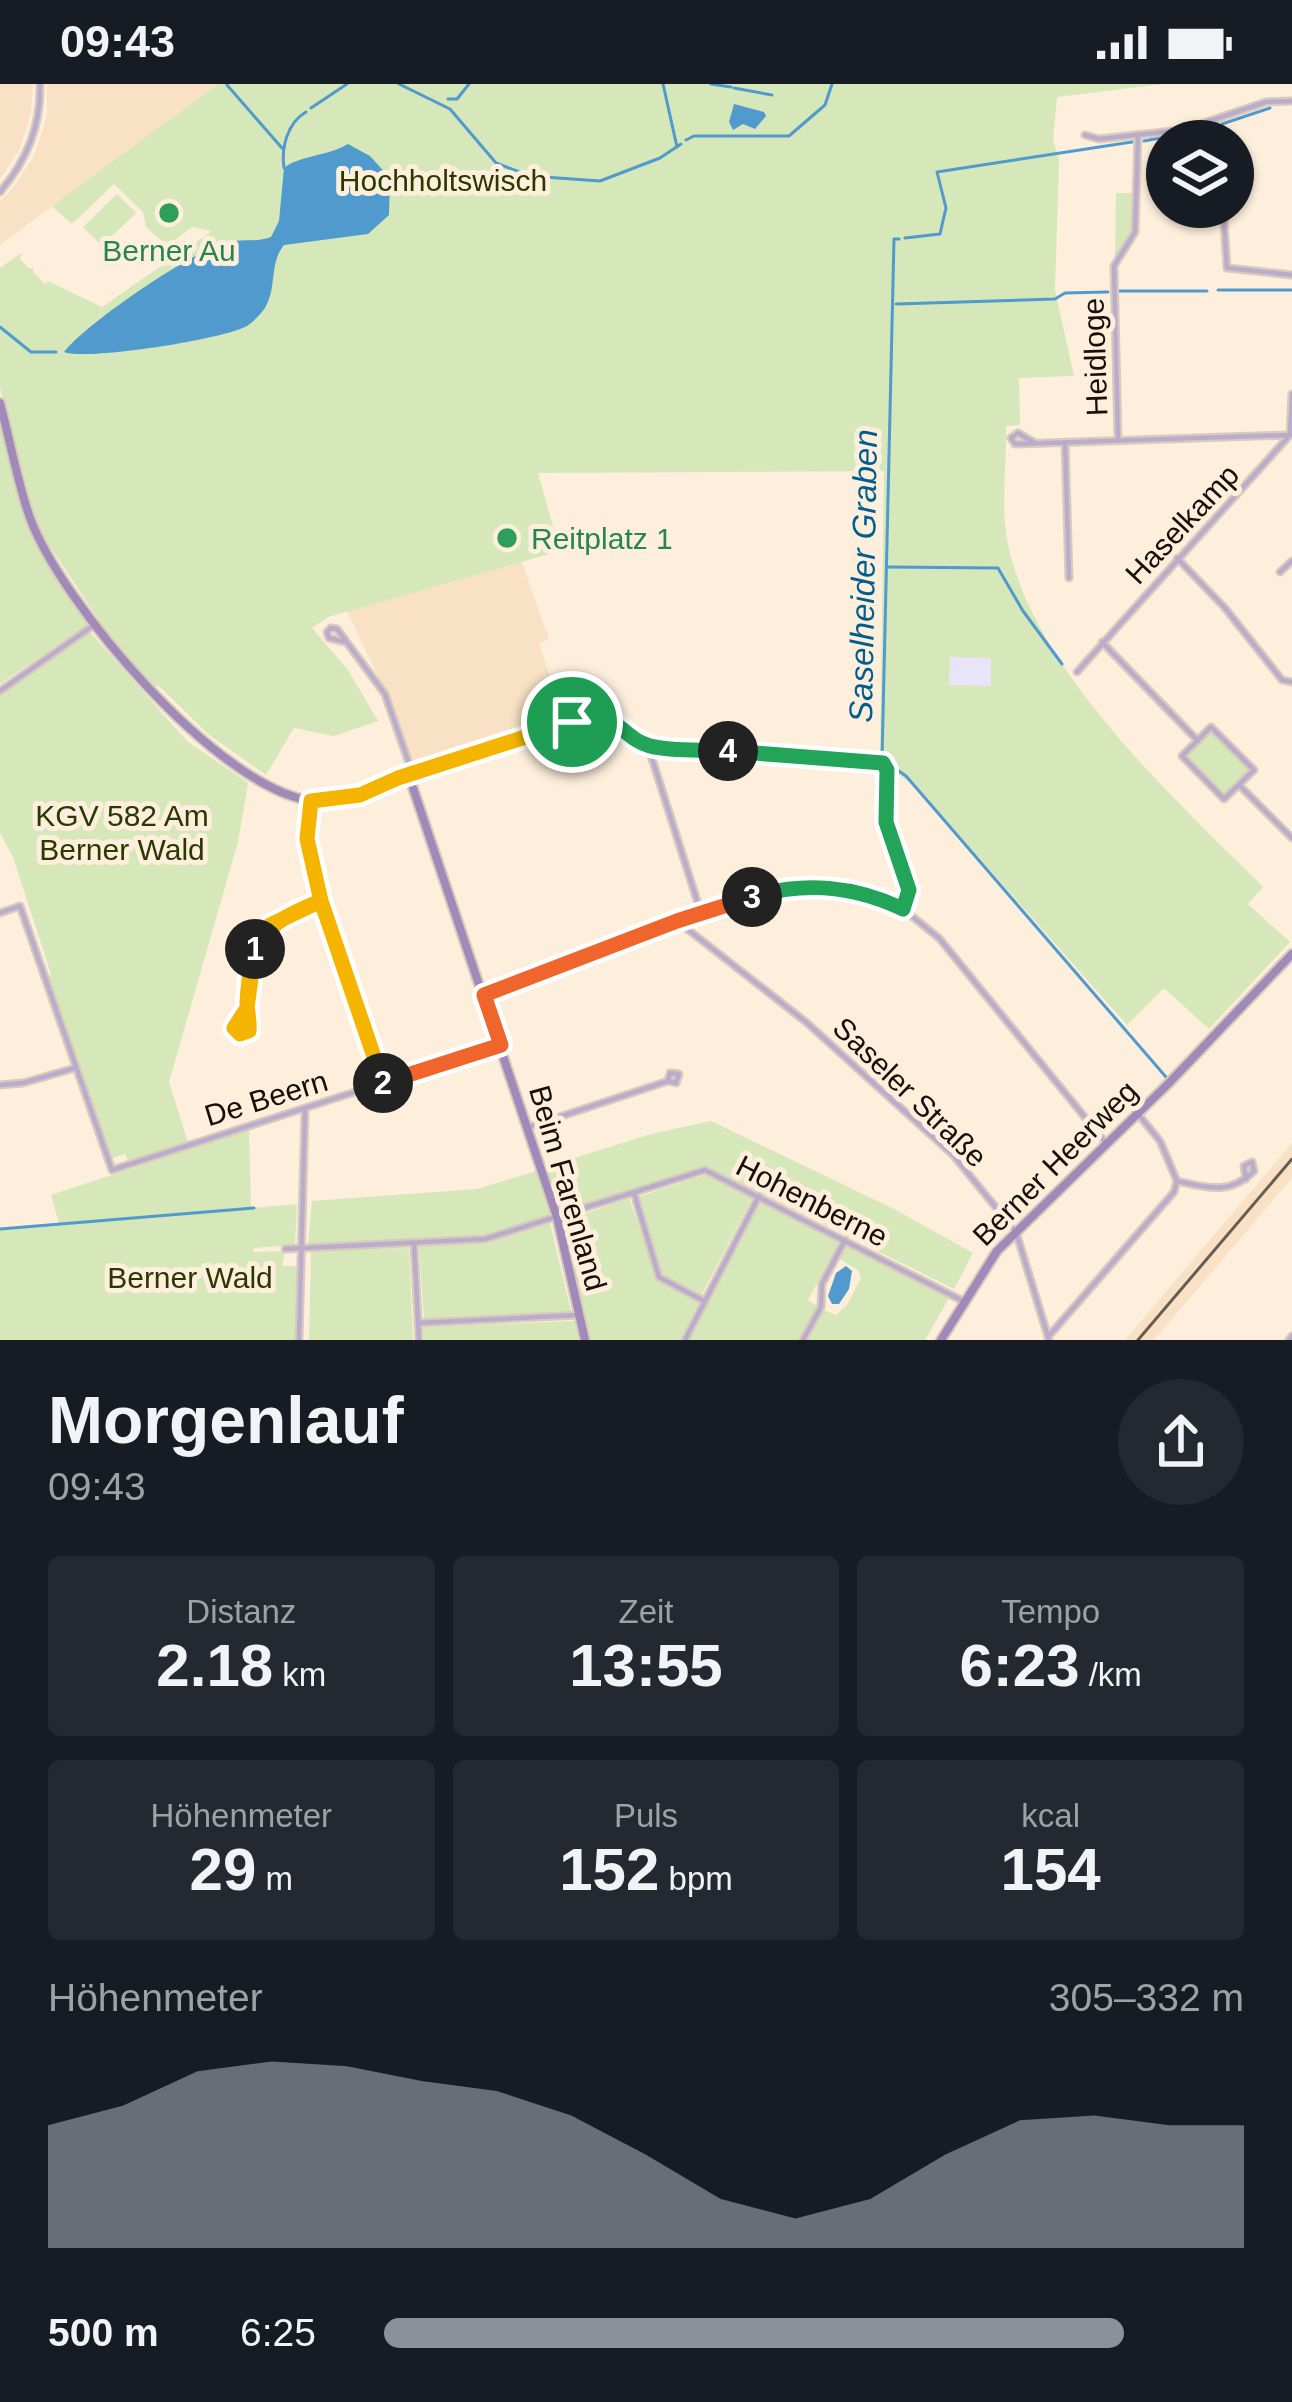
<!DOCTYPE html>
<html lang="de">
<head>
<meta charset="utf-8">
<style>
  :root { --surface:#171b24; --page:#242831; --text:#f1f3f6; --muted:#9ea1a6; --accent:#8c9099 }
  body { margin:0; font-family:Arial,sans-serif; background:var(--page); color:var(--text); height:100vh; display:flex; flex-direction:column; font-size:45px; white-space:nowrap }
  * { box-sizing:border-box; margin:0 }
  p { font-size:39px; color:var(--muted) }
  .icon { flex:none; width:66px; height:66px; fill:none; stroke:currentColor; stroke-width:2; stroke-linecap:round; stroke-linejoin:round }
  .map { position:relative; height:1256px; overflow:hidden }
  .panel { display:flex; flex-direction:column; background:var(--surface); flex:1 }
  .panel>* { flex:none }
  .tools { position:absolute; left:1146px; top:36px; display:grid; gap:24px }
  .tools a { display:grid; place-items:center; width:108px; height:108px; border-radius:50%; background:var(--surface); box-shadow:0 3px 9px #0004; font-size:60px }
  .pin { position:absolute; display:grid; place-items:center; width:102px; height:102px; color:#fff; margin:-51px; border:6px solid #fff; border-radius:50%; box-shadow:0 3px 12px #0007 }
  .km { position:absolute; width:60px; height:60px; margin:-30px; border-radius:50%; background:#222; color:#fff; font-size:33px; line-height:60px; text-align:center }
  .round { display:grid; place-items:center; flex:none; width:126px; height:126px; border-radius:63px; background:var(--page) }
  .headline { display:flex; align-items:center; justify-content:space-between; height:204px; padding:0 48px }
  h1 { font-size:66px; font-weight:700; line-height:90px }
  .figures { display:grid; grid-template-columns:repeat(3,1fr); gap:18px; height:204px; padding:12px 48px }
  .figures div { display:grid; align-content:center; border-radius:12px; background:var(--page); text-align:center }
  .figures b { font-size:60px; font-weight:700 }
  .figures small { font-size:33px; font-weight:400 }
  .figures p { font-size:33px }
  .chart { height:336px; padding:24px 48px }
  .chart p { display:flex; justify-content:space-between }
  .chart svg { width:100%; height:216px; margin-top:12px; fill:var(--accent); opacity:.7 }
  ul { padding:0 48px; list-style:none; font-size:39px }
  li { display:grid; grid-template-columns:192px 144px 1fr; align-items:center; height:90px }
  li i { height:30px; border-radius:15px; background:var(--accent) }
  .status { display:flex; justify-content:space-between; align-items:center; height:84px; padding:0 60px; background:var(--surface); direction:ltr }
  .status svg { height:33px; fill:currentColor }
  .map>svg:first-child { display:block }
  .built { fill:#f8e1c4 }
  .industrial { fill:#eae4f9 }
  .green { fill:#d6e7b9; fill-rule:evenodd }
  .water { fill:#509acd }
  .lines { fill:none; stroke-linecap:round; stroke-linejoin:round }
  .stream { stroke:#509acd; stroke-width:3 }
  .street-casing { stroke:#d9cbbb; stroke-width:9 }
  .secondary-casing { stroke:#d9cbbb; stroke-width:12 }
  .street { stroke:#baaccc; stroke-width:4.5 }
  .secondary { stroke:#9f8ab9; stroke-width:8 }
  .rail { stroke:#675e52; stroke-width:3 }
  .split-1-casing { stroke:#fff; stroke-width:24 }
  .split-2-casing { stroke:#fff; stroke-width:24 }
  .split-3-casing { stroke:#fff; stroke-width:24 }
  .split-4-casing { stroke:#fff; stroke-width:24 }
  .split-5-casing { stroke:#fff; stroke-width:24 }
  .split-1 { stroke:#f5b400; stroke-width:15 }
  .split-2 { stroke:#f5b400; stroke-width:15 }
  .split-3 { stroke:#f0652b; stroke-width:15 }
  .split-4 { stroke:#22a559; stroke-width:15 }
  .split-5 { stroke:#22a559; stroke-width:15 }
  .leisure-dot { fill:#2e9e5b; stroke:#feefdd; stroke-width:4.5 }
  .labels { text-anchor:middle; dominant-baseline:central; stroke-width:10; stroke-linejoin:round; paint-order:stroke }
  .park-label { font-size:30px; fill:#293900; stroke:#feefdd }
  .leisure-label { font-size:30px; fill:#27864d; stroke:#feefdd }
  .street-label { font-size:30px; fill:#161008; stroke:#feefdd }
  .water-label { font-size:33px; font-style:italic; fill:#005e8e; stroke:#feefdd }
</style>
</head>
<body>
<div class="status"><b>09:43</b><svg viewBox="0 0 49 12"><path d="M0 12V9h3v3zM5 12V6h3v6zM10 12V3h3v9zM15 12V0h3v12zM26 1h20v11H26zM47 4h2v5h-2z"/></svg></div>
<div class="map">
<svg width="1292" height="1256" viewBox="0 0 1292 1256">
  <rect width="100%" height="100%" fill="#feefdd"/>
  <!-- built -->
  <g class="built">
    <polygon points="0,0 33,0 31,29 20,65 0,95"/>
    <polygon points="47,0 218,0 0,161 0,117 13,104 34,72 47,32"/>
    <polygon points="521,476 549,555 539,559 563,634 415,685 390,617 347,527"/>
    <polygon points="1292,1059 1292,1094 1154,1256 1125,1256"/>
  </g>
  <!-- industrial -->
  <polygon class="industrial" points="950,572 992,574 991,602 949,601"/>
  <!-- green -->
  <g class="green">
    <path d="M218,0H1163L1057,13L1053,56L1059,75L1055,206L1074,292L1019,294L1020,341L1006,342C1007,379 1000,424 1008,461C1036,589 1173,713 1263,803L1248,820L1290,858L1209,945L1164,904L1127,941L922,709L880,675L884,387L538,389L560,467L328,533L312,544L348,586L378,637L334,652L294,644L266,691L208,650L159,602L154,603L108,550L38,444L0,304V184L21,169L20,175L30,185L34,183L33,188L45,200L48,197L102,223L212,147L192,143L167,162L146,143L143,128L114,100L72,140L52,122ZM950,573L991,574V602L949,601Z"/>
    <polygon points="1116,109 1134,109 1134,145 1115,173"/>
    <polygon points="117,110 136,129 102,162 83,143"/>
    <polygon points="0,340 29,440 89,540 0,600"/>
    <polygon points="90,548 187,657 248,699 238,758 169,998 188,1058 128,1077 125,1070 112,1074 48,893 51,890 13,773 0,749 0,611"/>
    <polygon points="1211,645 1252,686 1224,714 1183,672"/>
    <polygon points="711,1037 894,1125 973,1169 954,1205 706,1082 560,1127 546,1083 651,1050"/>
    <polygon points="249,1046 251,1123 59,1139 51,1111"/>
    <polygon points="536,1087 550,1128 547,1132 483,1152 308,1160 312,1117 477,1105"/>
    <polygon points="707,1090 753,1113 701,1212 660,1188 638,1113"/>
    <polygon points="629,1114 658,1197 699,1219 680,1256 589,1256 562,1138"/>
    <polygon points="760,1116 840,1157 808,1216 817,1222 798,1256 689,1256"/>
    <polygon points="297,1120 295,1161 254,1164 253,1168 285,1167 282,1182 298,1182 295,1256 0,1256 0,1146"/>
    <polygon points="550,1139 571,1227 424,1235 419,1162 486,1159"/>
    <polygon points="846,1160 949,1214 925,1256 807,1256 824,1226 836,1231 847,1221 861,1194 858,1186 839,1175"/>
    <polygon points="409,1164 413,1256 309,1256 311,1167"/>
    <polygon points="575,1237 579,1256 424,1256 423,1243"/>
  </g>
  <!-- water -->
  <g class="water">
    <polygon points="734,20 764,28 766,32 755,45 743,40 733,46 729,38"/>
    <path d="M348,60L370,72L390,94L389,131L368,150L284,161C269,179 277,202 266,222C264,227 252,239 247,242C225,255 85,277 64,268C87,239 189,169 225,159C241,154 255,159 271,153L279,137L284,84C298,72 328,72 348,60Z"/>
    <polygon points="846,1182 852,1187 849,1205 839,1220 832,1220 828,1212 836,1189"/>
  </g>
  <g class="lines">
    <!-- stream -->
    <g class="stream">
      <polyline points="399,0 450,25 496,79 530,92 600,97 660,74 681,60"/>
      <polyline points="663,0 677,63"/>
      <polyline points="711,0 731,3"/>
      <polyline points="227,1 282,64"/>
      <polyline points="734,4 772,11"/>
      <polyline points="448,15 457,15 469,0"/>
      <polyline points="311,24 347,0"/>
      <polyline points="1222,40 1270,24"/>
      <polyline points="686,56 694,52 789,52 825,21 832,0"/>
      <polyline points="1144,57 1213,44"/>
      <path d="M284,84C281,64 287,39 306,28"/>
      <polyline points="905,154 940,150 946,124 937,88 1132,58"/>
      <polyline points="899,155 894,155 882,675 906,692 1166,993"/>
      <polyline points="1218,206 1291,206"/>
      <polyline points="1118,207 1207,207"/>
      <polyline points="896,220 1055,215 1065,209 1108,208"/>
      <polyline points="0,243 31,268 56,268"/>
      <polyline points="888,483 998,484 1023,527 1062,580"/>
      <polyline points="0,1145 254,1124"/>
    </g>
    <!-- street casing -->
    <g class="street-casing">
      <g id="street">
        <polyline points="1085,51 1099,55 1183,46 1266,18 1292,17"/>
        <path d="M0,108C27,76 41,42 40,0"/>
        <polyline points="1223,123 1227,184 1292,191"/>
        <polyline points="1118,356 1114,182 1135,148 1138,51"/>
        <polyline points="1065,358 1069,494"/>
        <polyline points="1035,359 1018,349 1011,354 1015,360 1290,351"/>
        <polyline points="1177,474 1225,524 1282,596 1292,598"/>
        <polyline points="1280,488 1292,477"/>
        <polyline points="331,544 337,545 385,610 413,691"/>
        <polyline points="331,544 327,548 329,554 346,558"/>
        <polyline points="1102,558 1198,657"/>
        <polyline points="1077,588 1290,351 1292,310"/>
        <polyline points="0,607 94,541"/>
        <polygon points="1211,643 1254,686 1224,715 1182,672"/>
        <polyline points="648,662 883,679 887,686 887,738 909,806 903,825"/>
        <polyline points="408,694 582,634 610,634 648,662 701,829"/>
        <polyline points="1239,701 1292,754"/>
        <polyline points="311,719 307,755 311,784 384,1001"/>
        <polyline points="0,829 20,822 112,1086 501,961"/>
        <polyline points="677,837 806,938 953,1071 1016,1148 1049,1256"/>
        <polyline points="485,911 677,837 772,807 813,802 882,815 903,825 939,854 1105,1058"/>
        <path d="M247,924L234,944L240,950L249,947C250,937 247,928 248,918C251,854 263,840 321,817"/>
        <polyline points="0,1001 23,999 75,984"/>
        <polyline points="529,1043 668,997 676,999 679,990 670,989 668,997"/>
        <path d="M1177,1097C1208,1104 1230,1111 1254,1087L1252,1078L1244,1082L1246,1095"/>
        <polyline points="634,1109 659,1193 704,1217"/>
        <polyline points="414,1160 419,1256"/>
        <polyline points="285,1165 485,1155 705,1086 963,1217"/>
        <polyline points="418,1239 579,1231"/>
        <polyline points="1048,1253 1174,1108 1177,1097 1160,1057 1138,1030"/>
        <polyline points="299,1256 305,1025"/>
        <polyline points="685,1256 759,1112"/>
        <polyline points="803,1256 821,1223 822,1200 845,1156"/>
        <polyline points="1289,1256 1292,1252"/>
      </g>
    </g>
    <!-- secondary casing -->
    <g class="secondary-casing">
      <g id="secondary">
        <path d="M0,319C10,356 17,397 30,434C61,519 219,706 313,717C345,721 372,705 400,694L411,698L557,1133L585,1256"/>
        <polyline points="941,1256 997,1167 1168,1000 1292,870"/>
      </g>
    </g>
    <!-- street -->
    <use href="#street" class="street"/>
    <!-- secondary -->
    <use href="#secondary" class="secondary"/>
    <!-- rail -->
    <polyline class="rail" points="1138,1256 1292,1075"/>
  </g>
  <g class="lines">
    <!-- split-1 casing -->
    <g class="split-1-casing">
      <polyline id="split-1" points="255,865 270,841 321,817 307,755 311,717 360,711 398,694 572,638"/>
    </g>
    <!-- split-2 casing -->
    <g class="split-2-casing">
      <path id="split-2" d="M255,865L247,924L234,944L240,950L249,947C250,936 247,928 247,918C251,854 263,840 321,817L383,999"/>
    </g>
    <!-- split-3 casing -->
    <g class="split-3-casing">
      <polyline id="split-3" points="383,999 501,961 484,911 677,837 752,813"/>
    </g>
    <!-- split-4 casing -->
    <g class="split-4-casing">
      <path id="split-4" d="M728,667L883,679L887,686L886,738L909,806L903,825C855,802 803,797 752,813"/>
    </g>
    <!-- split-5 casing -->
    <g class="split-5-casing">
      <path id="split-5" d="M572,638C616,620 618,653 650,662C673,668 704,665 728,667"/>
    </g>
    <!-- split-1 -->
    <use href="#split-1" class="split-1"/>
    <!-- split-2 -->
    <use href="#split-2" class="split-2"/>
    <!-- split-3 -->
    <use href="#split-3" class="split-3"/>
    <!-- split-4 -->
    <use href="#split-4" class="split-4"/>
    <!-- split-5 -->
    <use href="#split-5" class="split-5"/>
  </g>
  <!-- markers -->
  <g class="leisure-dot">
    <circle cx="169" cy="129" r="12"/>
    <circle cx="507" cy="454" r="12"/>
  </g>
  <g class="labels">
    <!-- park labels -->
    <g class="park-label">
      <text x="443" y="96">Hochholtswisch</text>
      <text x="122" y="731">KGV 582 Am<tspan x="122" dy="34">Berner Wald</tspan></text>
      <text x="190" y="1193">Berner Wald</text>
    </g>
    <!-- leisure labels -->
    <g class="leisure-label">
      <text x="169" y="166">Berner Au</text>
      <text x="531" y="454" text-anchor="start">Reitplatz 1</text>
    </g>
    <!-- street labels -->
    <g class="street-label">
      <text transform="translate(1095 273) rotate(-92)">Heidloge</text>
      <text transform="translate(1182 440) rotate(-47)">Haselkamp</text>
      <text transform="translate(910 1008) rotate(44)">Saseler Straße</text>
      <text transform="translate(266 1014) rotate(-17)">De Beern</text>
      <text transform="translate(1055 1079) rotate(-45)">Berner Heerweg</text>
      <text transform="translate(568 1104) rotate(74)">Beim Farenland</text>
      <text transform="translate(812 1117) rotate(27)">Hohenberne</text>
    </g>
    <!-- water labels -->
    <g class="water-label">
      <text transform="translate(863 492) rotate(-89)">Saselheider Graben</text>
    </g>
  </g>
</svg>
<div class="tools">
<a><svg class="icon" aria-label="layers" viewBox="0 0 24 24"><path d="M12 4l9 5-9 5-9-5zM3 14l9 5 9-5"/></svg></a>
</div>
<div class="pin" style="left:572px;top:638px;background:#1e9e55"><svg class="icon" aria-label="arrive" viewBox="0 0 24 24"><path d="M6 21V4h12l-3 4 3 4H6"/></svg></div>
<b class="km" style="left:255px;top:865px">1</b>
<b class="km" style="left:383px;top:999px">2</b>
<b class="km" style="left:752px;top:813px">3</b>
<b class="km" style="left:728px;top:667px">4</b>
</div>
<section class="panel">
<div class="headline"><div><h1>Morgenlauf</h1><p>09:43</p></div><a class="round"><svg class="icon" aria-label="share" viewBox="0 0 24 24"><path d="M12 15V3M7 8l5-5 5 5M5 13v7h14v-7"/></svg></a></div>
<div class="figures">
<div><p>Distanz</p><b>2.18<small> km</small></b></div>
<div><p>Zeit</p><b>13:55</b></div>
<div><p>Tempo</p><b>6:23<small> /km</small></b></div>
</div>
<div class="figures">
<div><p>Höhenmeter</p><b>29<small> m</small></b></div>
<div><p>Puls</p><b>152<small> bpm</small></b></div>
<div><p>kcal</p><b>154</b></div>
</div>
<div class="chart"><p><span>Höhenmeter</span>305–332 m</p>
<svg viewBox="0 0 160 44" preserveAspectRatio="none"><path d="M0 44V19L10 15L20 8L30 6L40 7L50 10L60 12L70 17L80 25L90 34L100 38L110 34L120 25L130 18L140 17L150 19L160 19V44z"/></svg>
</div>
<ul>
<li><b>500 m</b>6:25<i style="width:86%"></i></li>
</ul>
</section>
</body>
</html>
